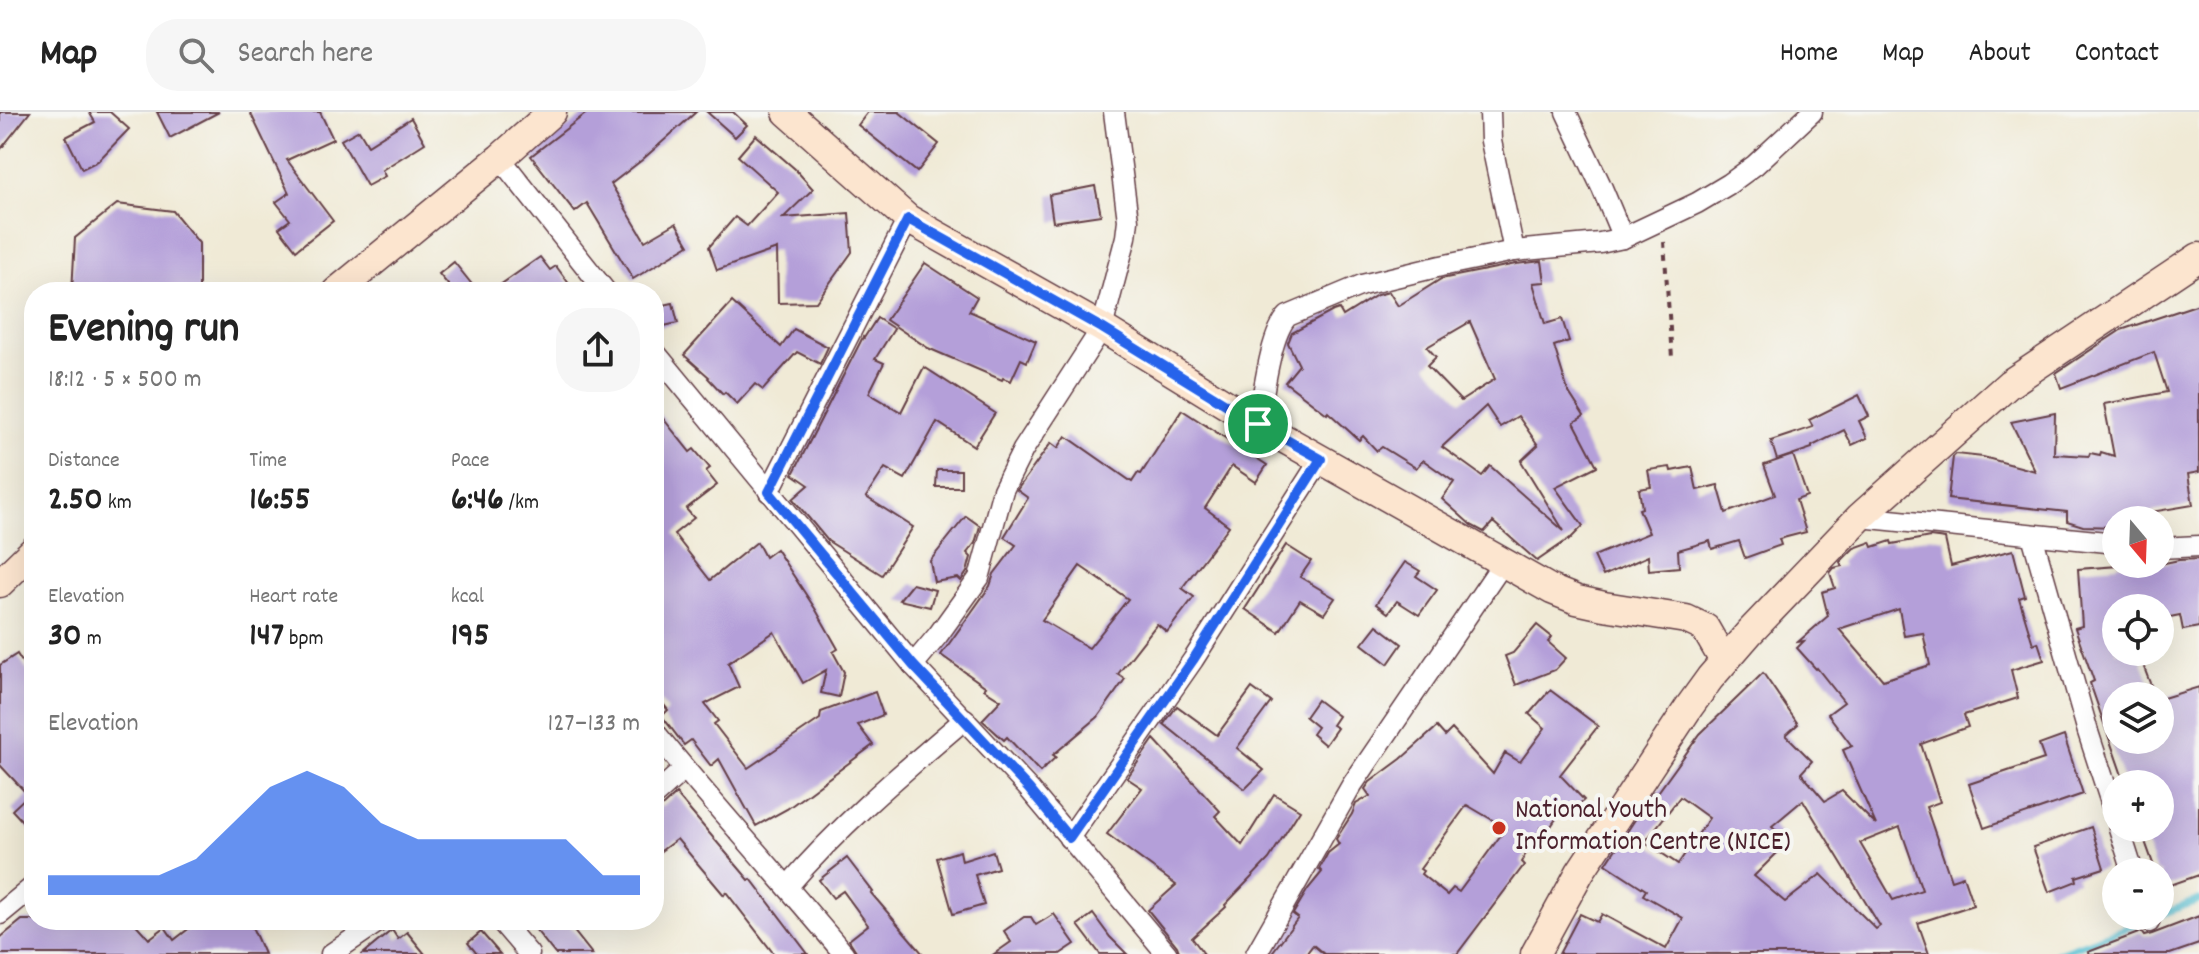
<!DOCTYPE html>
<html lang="en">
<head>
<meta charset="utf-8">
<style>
  :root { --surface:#fff; --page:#f6f6f6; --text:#222; --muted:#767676; --line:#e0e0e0; --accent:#2563eb }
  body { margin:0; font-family:Dekko,sans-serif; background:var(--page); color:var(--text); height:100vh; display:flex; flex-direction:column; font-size:30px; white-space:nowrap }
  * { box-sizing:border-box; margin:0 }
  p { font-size:26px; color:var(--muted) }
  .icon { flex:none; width:44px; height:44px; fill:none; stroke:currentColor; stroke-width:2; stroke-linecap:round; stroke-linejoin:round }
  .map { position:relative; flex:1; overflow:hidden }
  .sheet { position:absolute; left:24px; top:170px; width:640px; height:648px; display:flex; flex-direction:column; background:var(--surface); border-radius:32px; box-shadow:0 8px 32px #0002 }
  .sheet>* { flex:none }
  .needle { width:52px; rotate:161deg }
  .tools { position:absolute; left:2102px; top:394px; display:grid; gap:16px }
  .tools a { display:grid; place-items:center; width:72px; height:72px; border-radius:50%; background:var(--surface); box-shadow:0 8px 32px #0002; font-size:40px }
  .pin { position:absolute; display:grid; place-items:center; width:68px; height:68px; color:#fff; margin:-34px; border:4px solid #fff; border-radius:50%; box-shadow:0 2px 8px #0007 }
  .round { display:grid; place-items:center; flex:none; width:84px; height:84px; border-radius:32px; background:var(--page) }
  .headline { display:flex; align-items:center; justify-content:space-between; height:136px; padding:0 24px }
  h1 { font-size:44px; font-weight:700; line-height:60px }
  .metrics { display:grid; grid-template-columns:repeat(3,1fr); gap:12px; height:136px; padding:8px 24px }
  .metrics div { display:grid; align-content:center }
  .metrics b { font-size:34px; font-weight:700 }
  .metrics small { font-size:22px; font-weight:400 }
  .metrics p { font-size:22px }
  .chart { height:224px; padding:16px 24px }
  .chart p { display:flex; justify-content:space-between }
  .chart svg { width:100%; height:144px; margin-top:8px; fill:var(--accent); opacity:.7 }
  header { display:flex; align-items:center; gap:48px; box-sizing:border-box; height:112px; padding:0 40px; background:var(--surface); border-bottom:2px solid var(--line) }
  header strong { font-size:38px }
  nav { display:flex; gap:44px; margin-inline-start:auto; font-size:28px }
  .search { width:560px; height:72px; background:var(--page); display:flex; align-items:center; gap:20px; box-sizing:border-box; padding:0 28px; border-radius:32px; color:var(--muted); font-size:30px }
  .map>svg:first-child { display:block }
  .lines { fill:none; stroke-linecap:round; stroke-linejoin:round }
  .stream { stroke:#57c0d3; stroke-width:7 }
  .building { fill:#b49fd9; fill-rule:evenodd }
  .street-casing { stroke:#633d45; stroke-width:23 }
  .secondary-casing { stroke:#633d45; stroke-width:31 }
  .path { stroke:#633d45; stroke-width:4; stroke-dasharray:6 6; stroke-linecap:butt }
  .street { stroke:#fff; stroke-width:20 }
  .secondary { stroke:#fce5cf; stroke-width:28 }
  .route-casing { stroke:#fff; stroke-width:16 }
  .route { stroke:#2563eb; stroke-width:10 }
  .poi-dot { fill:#c8321e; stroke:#f6f6f2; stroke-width:3 }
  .labels { text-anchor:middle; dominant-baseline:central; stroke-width:8; stroke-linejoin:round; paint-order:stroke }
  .poi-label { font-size:28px; fill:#4a1f2b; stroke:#f6f6f2; text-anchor:start }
</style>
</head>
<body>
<header>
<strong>Map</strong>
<div class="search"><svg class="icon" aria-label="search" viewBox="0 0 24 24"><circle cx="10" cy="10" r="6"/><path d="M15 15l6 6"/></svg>Search here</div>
<nav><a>Home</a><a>Map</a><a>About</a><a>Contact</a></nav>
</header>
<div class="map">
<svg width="2199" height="842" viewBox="0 0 2199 842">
  <rect width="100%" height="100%" fill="#f6f6f2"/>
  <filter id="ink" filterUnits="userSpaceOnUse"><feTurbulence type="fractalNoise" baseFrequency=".0125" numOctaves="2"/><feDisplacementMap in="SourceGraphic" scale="16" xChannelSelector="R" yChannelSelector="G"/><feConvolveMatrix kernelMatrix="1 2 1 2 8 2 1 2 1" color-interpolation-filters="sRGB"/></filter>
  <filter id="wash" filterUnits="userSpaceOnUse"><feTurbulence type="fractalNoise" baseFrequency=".006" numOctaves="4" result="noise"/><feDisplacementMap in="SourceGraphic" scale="32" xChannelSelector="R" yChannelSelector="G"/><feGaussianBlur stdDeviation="1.8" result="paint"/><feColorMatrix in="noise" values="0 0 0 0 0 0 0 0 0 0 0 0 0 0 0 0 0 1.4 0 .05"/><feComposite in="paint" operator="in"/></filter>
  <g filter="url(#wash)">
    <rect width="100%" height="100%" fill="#f0ead6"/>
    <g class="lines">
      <!-- stream -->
      <g class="stream">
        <polyline points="2160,803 2199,788"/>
        <polyline points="2056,842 2158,804"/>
      </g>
    </g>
    <g id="blocks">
      <!-- building -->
      <g class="building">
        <polygon points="0,0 30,0 0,38"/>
        <polygon points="89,0 110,0 129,17 98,49 82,57 66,25 95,10"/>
        <polygon points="157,0 219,0 170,26"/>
        <polygon points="250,0 320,0 333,27 287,48 333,109 296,138 279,116 290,108 276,90 289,81"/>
        <polygon points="588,0 696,0 642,48 611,72 645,129 676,111 689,133 633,167 587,91 575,100 531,44"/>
        <polygon points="707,0 733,0 747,13 735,25"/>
        <polygon points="868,0 899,0 939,32 917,60 858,13"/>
        <polygon points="411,6 425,31 382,58 385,64 367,74 341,28 359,18 368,33"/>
        <polygon points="756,23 795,57 813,77 783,106 849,101 852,140 816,190 778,191 777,137 717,158 709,135 735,105 747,114 778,80 738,44"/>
        <polygon points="1095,74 1101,103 1053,110 1049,83"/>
        <polygon points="117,92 173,99 199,131 199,180 72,180 75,126"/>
        <polygon points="540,145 550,158 556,154 575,180 490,180"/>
        <path d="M1542,149L1545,170L1533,171L1545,212L1562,207L1569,229L1554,234L1568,279L1584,304L1574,310L1597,354L1555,375L1583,414L1569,428V427L1537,449L1493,410L1484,420L1471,413L1442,387L1454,370L1423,348L1416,356L1382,335L1377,339L1363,324L1359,328L1328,300L1327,302L1285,270L1299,253L1288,231L1292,221L1333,199L1339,197L1343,204L1377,183L1389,180L1398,194L1441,167L1516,152ZM1470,210L1495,267L1461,289L1427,254L1436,245L1427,235ZM1486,294L1500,315L1518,304L1538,333L1521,349L1564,419L1490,354L1482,364L1442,335Z"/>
        <polygon points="454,150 478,180 454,180 439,162"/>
        <polygon points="925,151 977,185 969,199 1036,229 1027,250 1021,247 1011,269 1003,266 1002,268 928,236 886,208"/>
        <polygon points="732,190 781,235 794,217 828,235 820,252 797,240 763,278 755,272 737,292 725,280 723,282 708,266 709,265 684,243"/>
        <polygon points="673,191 678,211 654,216 654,195"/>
        <polygon points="2199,192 2199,360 2188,362 2193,393 2121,405 2121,408 2116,408 2116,415 2083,414 2067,409 2067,400 1948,387 1953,345 1956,342 1983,345 2035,359 2011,310 2055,301 2054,342 2089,344 2090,341 2100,343 2101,340 2114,344 2104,292 2167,280 2154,240 2061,276 2056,261 2121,218"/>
        <polygon points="877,206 894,217 875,247 884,251 869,281 901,300 924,255 995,301 974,334 937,310 905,367 885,356 866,385 913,415 882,463 828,429 793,387 809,373 793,362 863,225 864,226"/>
        <polygon points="1859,283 1869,304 1859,309 1867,326 1852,333 1844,318 1812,334 1812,336 1777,348 1771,329 1813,315 1809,308"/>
        <polygon points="654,295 690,340 694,337 710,356 706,359 717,373 686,397 694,406 674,422 710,468 757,430 765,445 776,437 816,498 838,537 833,540 844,560 839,585 821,581 826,558 803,571 774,520 728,551 739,575 705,592 718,609 714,612 748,656 820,607 821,600 875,580 883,603 858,613 873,633 787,697 756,714 719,647 711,654 691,628 684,633 662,604 668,598 654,581"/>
        <path d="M1182,298L1267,353L1256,370L1232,354L1205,396L1229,414L1182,476L1194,485L1167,520L1157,512L1118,562L1125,567L1098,605L1053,643L1056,645L1040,660L1007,625L1004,628L982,608L1001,588L984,577L986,575L941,543L990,474L994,462L1016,433L1004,425L1028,386L1017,378L1051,331L1058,336L1066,324L1132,370L1138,361L1141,362ZM1080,454L1128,487L1089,536L1042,508Z"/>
        <polygon points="1793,343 1807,384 1796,388 1806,420 1779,427 1781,433 1745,446 1739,429 1712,437 1710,429 1678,438 1679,455 1649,458 1648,444 1603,464 1594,444 1649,421 1639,397 1642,396 1639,377 1651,375 1648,358 1670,355 1671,359 1692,355 1697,378 1718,373 1726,401 1775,383 1764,353"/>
        <polygon points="937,358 961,358 961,375 936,375"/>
        <polygon points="966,404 980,414 975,431 967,441 971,445 967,460 961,469 958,466 934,470 930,449"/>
        <path d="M1930,425L1945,427L1951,454L2013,438L2025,484L2019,486L2033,532L2038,530L2044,548L2011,558L2018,586L1964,603L1968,615L1921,632L1940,690L1926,695L1951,768L1963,764L1973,793L1918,811L1929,842H1559L1580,802L1597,810L1602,802L1666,837L1683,806L1643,783L1646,778L1606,752L1653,680L1656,683L1700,622L1763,561L1798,612L1786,623L1812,649L1801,661L1825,689L1842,679L1876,713L1843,638L1852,634L1828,602L1844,590L1817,556L1816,557L1797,536L1804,529L1798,530L1828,504L1822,480L1835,476L1830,461L1834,456L1842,454L1840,450L1854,436L1871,430L1873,435L1891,429L1892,432ZM1899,497L1904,524L1923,521L1930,553L1883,568L1839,517ZM1680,685L1709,706L1678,752L1645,730ZM1803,688L1880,814L1876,817L1821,762L1785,790L1754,764L1788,730L1772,714ZM1900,715L1922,778L1893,788L1860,731Z"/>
        <polygon points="1286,433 1311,449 1300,465 1335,486 1324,502 1300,488 1279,520 1245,497"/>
        <polygon points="2199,447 2199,515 2183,518 2180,503 2160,507 2160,496 2116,496 2116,540 2138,540 2155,584 2116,584 2116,628 2160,628 2160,587 2199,575 2199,763 2162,776 2160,760 2156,760 2141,718 2160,716 2160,672 2135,672 2133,666 2124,669 2090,571 2094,569 2075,516 2082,514 2078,457 2118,454 2117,452 2140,452 2141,456 2179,448"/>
        <polygon points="1405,450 1420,459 1416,464 1437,478 1419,503 1397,489 1388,501 1376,492"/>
        <polygon points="912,472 935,478 930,495 899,488"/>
        <polygon points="1377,513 1402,532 1388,552 1362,532"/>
        <polygon points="1537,513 1552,525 1548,530 1566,546 1555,558 1516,573 1505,544 1513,541"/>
        <polygon points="17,542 34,569 34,722 12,698 28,683 0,653 0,553"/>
        <polygon points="1252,576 1271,590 1237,636 1264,658 1245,677 1164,612 1177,594 1217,623"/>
        <path d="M1550,578L1598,614L1560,663L1584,688L1569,701L1564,695L1547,720L1541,716L1521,750L1524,753L1457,842H1324L1313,833L1306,842H1271L1298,806L1293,802L1308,777L1322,760L1319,757L1328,741L1339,732L1336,727L1352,702L1356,692L1370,684L1365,677L1370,670L1401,647L1437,615L1445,624L1452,617L1493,662L1505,641L1520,650L1545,616L1529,602ZM1467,693L1506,716L1459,780L1453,776L1447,783L1421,762L1423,759L1420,757Z"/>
        <polygon points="1317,588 1338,604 1332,613 1337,616 1325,633 1312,622 1317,615 1305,605"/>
        <polygon points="2064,624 2083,682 1984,716 1969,672 2044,647 2039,633"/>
        <polygon points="1154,627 1220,699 1215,704 1242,733 1274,682 1300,698 1269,747 1225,793 1226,795 1192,826 1204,842 1180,842 1177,834 1148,798 1176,773 1107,722 1142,676 1127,666"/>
        <polygon points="676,682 749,768 751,767 808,842 774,842 726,780 724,783 677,727 654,744 654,698 663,694"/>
        <polygon points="2091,715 2104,756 2076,765 2077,769 2049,780 2033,735"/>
        <polygon points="960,739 962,749 993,739 998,756 975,763 984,793 953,802 937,746"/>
        <polygon points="847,746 873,780 871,781 923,842 858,842 849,828 868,813 843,779 833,786 819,768"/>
        <polygon points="1054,802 1075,832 1060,842 994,842 1011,830 1004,819 1024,805 1031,805 1036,813"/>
        <polygon points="1093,802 1110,825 1127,842 1100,842 1078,813"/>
        <polygon points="2199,804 2199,832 2170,842 2089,842 2088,840 2141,820 2144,824 2152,822"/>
        <polygon points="22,808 132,808 149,827 165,815 174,828 200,808 249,808 264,842 0,842 0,826"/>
        <polygon points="528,808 565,808 592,842 555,842"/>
        <polygon points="392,818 398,827 407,820 425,842 363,842"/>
        <polygon points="481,820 500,842 477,842 468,831"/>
      </g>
    </g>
  </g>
  <g filter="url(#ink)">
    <use href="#blocks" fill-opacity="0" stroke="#633d45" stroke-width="2"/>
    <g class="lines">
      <!-- street casing -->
      <g class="street-casing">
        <g id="street">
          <polyline points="1490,0 1491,29 1514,139"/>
          <polyline points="1566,0 1602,76 1623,126"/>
          <polyline points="500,46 606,180"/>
          <polyline points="654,239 913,553 1029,677 1167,842"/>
          <path d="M1258,312C1263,286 1270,221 1288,204L1362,173L1441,154L1514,139L1600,131L1623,126L1697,91L1729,72L1755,53L1812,0"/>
          <polyline points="769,380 908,107"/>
          <polyline points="1860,405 2116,431"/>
          <polyline points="2032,423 2088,620 2116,706"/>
          <polyline points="2160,436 2199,434"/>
          <polyline points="913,553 938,523 979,466 1003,378 1023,338 1102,216 1126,125 1128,108 1114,0"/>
          <path d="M654,619C715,695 782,767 844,842"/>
          <polyline points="654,684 684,657"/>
          <polyline points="2119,716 2133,760"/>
          <polyline points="1069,726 1193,548 1321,347"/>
          <path d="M788,774C841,712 903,660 965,607"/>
          <polyline points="0,802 34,774"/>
          <polyline points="2147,804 2149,810"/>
          <polyline points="500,808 529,842"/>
          <polyline points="331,842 381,808"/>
          <polyline points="1256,842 1352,673 1503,451"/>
        </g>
      </g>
      <!-- secondary casing -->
      <g class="secondary-casing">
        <g id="secondary">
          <polyline points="787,0 908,107 1102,216 1258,312 1552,478 1577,488 1604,494 1686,507 1705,516 1724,549"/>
          <polyline points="336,180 500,46 552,0"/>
          <polyline points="0,471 34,438"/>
          <polyline points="1535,842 1580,760 1689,595 1710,566 1749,521 1860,405 2009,272 2199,145"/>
        </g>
      </g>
      <!-- path -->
      <polyline class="path" points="1664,130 1672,246"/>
      <!-- street -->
      <use href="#street" class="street"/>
      <!-- secondary -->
      <use href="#secondary" class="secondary"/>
    </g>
  </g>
  <g class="lines" filter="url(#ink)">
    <!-- route casing -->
    <g class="route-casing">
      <polygon id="route" points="908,107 1102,216 1258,312 1321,347 1193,548 1069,726 1029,677 913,553 769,380"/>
    </g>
    <!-- route -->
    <use href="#route" class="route"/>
  </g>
  <!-- markers -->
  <circle class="poi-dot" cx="1499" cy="716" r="8"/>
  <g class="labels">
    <!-- poi labels -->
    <g class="poi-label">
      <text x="1515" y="700">National Youth<tspan x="1515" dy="32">Information Centre (NICE)</tspan></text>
    </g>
  </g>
</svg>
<div class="tools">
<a><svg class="needle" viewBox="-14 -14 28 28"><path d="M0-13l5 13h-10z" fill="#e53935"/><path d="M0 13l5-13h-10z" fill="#767676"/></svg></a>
<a><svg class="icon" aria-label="locate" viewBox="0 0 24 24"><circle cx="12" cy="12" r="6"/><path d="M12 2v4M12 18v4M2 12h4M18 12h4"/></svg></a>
<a><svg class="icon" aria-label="layers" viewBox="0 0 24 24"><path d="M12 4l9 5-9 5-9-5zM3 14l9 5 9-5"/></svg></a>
<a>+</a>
<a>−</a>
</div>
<div class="pin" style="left:1258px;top:312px;background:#1e9e55"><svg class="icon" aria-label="arrive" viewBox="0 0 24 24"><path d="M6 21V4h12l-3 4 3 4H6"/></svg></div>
<section class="sheet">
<div class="headline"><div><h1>Evening run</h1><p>18:12 · 5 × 500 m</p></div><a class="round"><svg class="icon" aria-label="share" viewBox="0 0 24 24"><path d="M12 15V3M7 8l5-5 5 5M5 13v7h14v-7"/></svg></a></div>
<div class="metrics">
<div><p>Distance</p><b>2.50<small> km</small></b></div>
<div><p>Time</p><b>16:55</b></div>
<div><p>Pace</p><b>6:46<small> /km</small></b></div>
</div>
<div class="metrics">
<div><p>Elevation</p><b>30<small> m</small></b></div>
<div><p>Heart rate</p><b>147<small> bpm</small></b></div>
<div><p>kcal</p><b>195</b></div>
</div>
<div class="chart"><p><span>Elevation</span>127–133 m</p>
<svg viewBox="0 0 160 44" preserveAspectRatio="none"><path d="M0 44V38L10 38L20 38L30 38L40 33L50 22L60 11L70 6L80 11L90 22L100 27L110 27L120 27L130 27L140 27L150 38L160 38V44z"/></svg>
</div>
</section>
</div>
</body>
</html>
